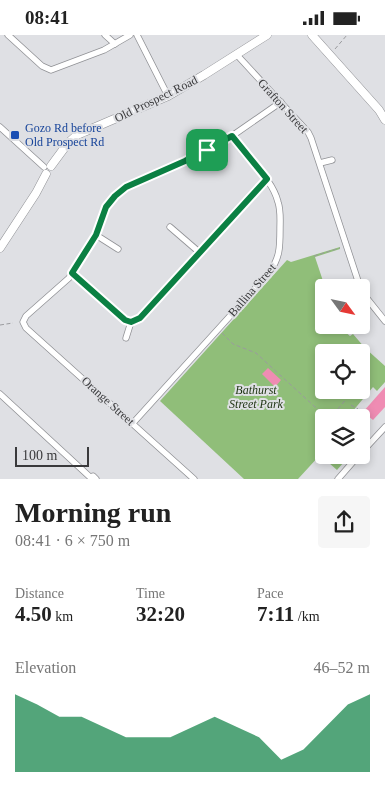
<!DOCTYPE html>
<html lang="en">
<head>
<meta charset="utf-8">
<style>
  :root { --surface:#fff; --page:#f6f6f6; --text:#222; --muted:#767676; --accent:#0b8043 }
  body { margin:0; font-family:Georgia,serif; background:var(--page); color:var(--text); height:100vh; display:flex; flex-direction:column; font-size:19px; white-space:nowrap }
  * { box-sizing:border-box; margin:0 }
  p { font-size:16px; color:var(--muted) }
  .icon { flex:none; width:28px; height:28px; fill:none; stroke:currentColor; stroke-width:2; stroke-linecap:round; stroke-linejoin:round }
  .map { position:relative; height:444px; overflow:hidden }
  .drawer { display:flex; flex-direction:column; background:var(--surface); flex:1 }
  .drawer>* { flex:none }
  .needle { width:32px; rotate:123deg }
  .buttons { position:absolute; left:315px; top:244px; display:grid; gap:10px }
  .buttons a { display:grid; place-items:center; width:55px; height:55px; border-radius:5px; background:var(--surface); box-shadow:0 2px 8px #0003; font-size:25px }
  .scale { position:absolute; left:15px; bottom:12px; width:74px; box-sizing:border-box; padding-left:5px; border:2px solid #3a3a3c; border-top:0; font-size:14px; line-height:18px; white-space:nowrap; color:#3a3a3c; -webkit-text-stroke:4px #dfe0e4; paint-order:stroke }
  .pin { position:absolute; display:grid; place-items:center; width:42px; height:42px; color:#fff; margin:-21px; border-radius:10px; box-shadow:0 2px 8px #0006 }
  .round { display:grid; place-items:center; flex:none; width:52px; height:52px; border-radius:5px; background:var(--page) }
  .summary { display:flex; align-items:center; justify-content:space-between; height:85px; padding:0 15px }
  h1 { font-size:28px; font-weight:800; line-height:38px }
  .metrics { display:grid; grid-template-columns:repeat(3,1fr); gap:8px; height:85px; padding:5px 15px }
  .metrics div { display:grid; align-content:center }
  .metrics b { font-size:21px; font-weight:800 }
  .metrics small { font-size:14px; font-weight:400 }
  .metrics p { font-size:14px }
  .chart { height:140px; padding:10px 15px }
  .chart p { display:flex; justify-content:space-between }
  .chart svg { width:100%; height:90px; margin-top:5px; fill:var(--accent); opacity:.7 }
  .status { display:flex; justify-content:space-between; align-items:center; height:35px; padding:0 25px; background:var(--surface); direction:ltr }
  .status svg { height:14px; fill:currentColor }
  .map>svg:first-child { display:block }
  .green { fill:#90be79; fill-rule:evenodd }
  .building { fill:#ef8cb3 }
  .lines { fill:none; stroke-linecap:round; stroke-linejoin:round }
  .minor-casing { stroke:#909195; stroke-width:7 }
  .major-casing { stroke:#909195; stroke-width:9 }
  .path { stroke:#9a9b9e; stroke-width:1; stroke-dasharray:4 2.5; stroke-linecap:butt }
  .minor { stroke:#fff; stroke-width:5.5 }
  .major { stroke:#fff; stroke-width:8 }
  .route-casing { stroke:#fff; stroke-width:10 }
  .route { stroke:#0b8043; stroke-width:6 }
  .transit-dot { fill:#1a4fb4; stroke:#dfe0e4; stroke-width:2 }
  .labels { text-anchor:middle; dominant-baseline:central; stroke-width:4; stroke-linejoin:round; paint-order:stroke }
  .street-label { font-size:12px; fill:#3a3a3c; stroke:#dfe0e4 }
  .transit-label { font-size:12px; fill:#164399; stroke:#dfe0e4; text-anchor:start }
  .park-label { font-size:12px; font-style:italic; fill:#1d3311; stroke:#dfe0e4 }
</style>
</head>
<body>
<div class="status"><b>08:41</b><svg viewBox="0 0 49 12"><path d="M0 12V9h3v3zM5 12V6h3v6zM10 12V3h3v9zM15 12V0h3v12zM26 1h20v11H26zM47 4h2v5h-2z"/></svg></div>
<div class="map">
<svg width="385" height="444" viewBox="0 0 385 444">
  <rect width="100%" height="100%" fill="#dfe0e4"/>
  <!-- green -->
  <path class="green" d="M340,212V214L315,222L325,252L324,290H337L350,301L353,299L365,313L385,331V347L377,356L373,352L352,377L350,375L343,382H324V420H350L337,435L320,420L298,444H244L160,366L287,225L291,227ZM324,318H361V355H324Z"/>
  <!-- building -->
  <g class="building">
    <polygon points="268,333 281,345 275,352 262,339"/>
    <polygon points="385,352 385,372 373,385 363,377"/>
  </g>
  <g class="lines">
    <!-- minor casing -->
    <g class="minor-casing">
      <g id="minor">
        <polyline points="8,0 42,31 51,35 104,15 130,0"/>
        <polyline points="105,0 115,9"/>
        <polyline points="137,0 168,61"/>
        <polyline points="237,20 308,97 311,103 360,252"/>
        <polyline points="0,92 44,132"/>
        <polyline points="320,128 332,125"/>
        <polyline points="170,192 199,217"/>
        <polyline points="96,200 118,214"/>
        <polyline points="72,238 125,285 131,287 140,283 267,144"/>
        <polyline points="361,256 385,286"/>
        <polyline points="126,303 131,287"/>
        <polyline points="0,359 90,442 93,441 96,444"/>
        <path d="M133,388L269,238C280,223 280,212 280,194C280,185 281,176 278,167C271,140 245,125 232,101"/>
        <polyline points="361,418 385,392"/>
        <polyline points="194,444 26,293 23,287 26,281 69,243 96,200 106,172 115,161 126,152 185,126 232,101 281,67"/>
        <polyline points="338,444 359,420"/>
      </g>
    </g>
    <!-- major casing -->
    <g class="major-casing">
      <g id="major">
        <polyline points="312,0 379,75 385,85"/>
        <polyline points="51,131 68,108 77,100 168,61 204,40 267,0"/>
        <polyline points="0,213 36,158 46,139"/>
      </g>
    </g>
    <!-- path -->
    <g class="path">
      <polyline points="335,14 347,0"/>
      <polyline points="314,221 340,213"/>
      <polyline points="0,290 13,288"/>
      <polyline points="222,298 233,309 256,318 326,382"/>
      <polyline points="353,356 337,375 349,375 354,379"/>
      <polyline points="351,370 358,374"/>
    </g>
    <!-- minor -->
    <use href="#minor" class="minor"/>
    <!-- major -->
    <use href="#major" class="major"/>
  </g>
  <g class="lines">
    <!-- route casing -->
    <g class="route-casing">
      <polygon id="route" points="232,101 267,144 140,283 131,287 125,285 72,238 96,200 106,172 115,161 126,152 185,126"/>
    </g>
    <!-- route -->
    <use href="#route" class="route"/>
  </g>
  <!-- markers -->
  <rect class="transit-dot" x="10" y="95" width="10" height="10" rx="2.5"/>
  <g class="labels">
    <!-- street labels -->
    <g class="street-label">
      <text transform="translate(156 64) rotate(-26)">Old Prospect Road</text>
      <text transform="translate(283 71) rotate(48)">Grafton Street</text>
      <text transform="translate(252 255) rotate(-49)">Ballina Street</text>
      <text transform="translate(108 366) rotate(42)">Orange Street</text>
    </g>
    <!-- transit labels -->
    <g class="transit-label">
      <text x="25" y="93">Gozo Rd before<tspan x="25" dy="14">Old Prospect Rd</tspan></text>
    </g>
    <!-- park labels -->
    <g class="park-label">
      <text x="256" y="355">Bathurst<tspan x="256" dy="14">Street Park</tspan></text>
    </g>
  </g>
</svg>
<div class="buttons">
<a><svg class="needle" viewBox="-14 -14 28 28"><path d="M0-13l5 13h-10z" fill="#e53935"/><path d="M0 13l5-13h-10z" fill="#767676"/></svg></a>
<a><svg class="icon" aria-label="locate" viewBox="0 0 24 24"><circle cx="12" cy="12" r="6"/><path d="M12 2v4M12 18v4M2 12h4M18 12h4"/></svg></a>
<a><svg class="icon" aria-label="layers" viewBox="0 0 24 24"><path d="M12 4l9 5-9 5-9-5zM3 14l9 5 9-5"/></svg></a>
</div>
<div class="scale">100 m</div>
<div class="pin" style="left:207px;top:115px;background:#1e9e55"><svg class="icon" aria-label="arrive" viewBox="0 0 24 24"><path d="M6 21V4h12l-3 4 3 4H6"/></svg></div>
</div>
<section class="drawer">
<div class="summary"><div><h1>Morning run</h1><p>08:41 · 6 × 750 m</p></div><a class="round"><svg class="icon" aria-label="share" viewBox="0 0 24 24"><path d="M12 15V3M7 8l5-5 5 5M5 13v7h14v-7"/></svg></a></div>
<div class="metrics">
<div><p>Distance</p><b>4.50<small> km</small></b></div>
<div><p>Time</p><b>32:20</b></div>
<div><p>Pace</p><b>7:11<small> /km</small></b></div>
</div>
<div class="chart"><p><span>Elevation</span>46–52 m</p>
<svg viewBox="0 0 160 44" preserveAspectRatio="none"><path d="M0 44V6L10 11L20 17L30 17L40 22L50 27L60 27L70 27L80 22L90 17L100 22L110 27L120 38L130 33L140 22L150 11L160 6V44z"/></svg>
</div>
</section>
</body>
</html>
